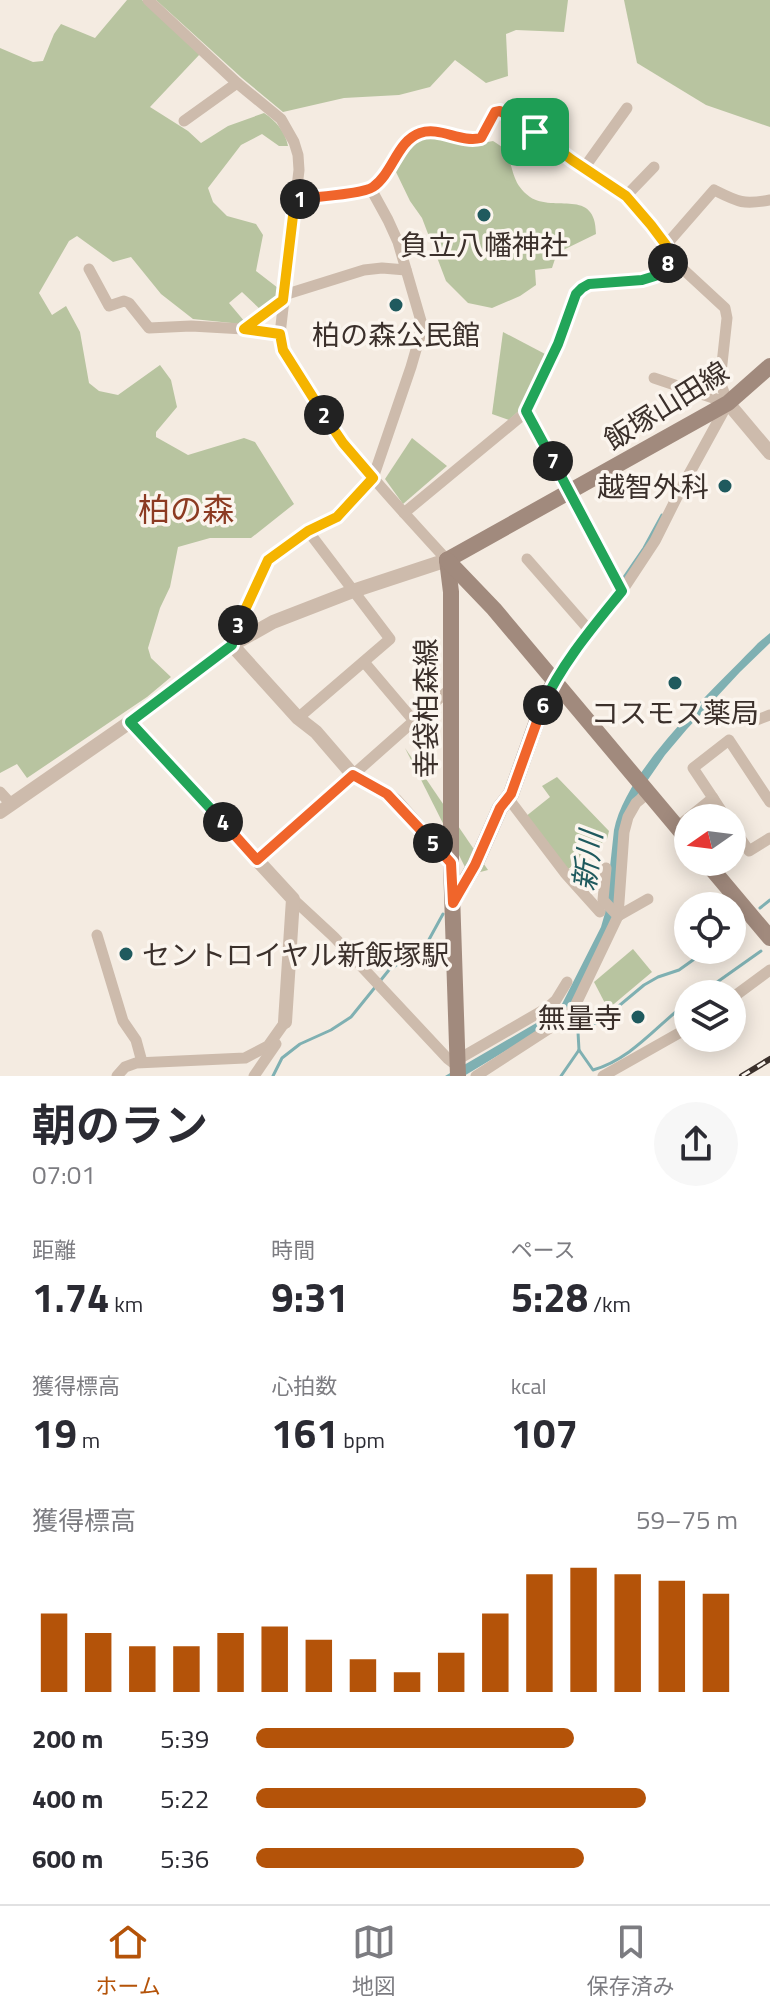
<!DOCTYPE html>
<html lang="ja">
<head>
<meta charset="utf-8">
<style>
  :root { --surface:#fff; --page:#f7f7f7; --text:#2b2b33; --muted:#7c7c81; --line:#e1e1e2; --accent:#b45309 }
  body { margin:0; font-family:"Titillium Web","Noto Sans JP",sans-serif; background:var(--page); color:var(--text); height:100vh; display:flex; flex-direction:column; font-size:30px; white-space:nowrap }
  * { box-sizing:border-box; margin:0 }
  p { font-size:26px; color:var(--muted) }
  .icon { flex:none; width:44px; height:44px; fill:none; stroke:currentColor; stroke-width:2; stroke-linecap:round; stroke-linejoin:round }
  .map { position:relative; height:1076px; overflow:hidden }
  .sheet { display:flex; flex-direction:column; background:var(--surface); flex:1 }
  .sheet>* { flex:none }
  .needle { width:52px; rotate:256deg }
  .tools { position:absolute; left:674px; top:804px; display:grid; gap:16px }
  .tools a { display:grid; place-items:center; width:72px; height:72px; border-radius:50%; background:var(--surface); box-shadow:0 4px 20px #0003; font-size:40px }
  .pin { position:absolute; display:grid; place-items:center; width:68px; height:68px; color:#fff; margin:-34px; border-radius:16px; box-shadow:0 4px 12px #0006 }
  .km { position:absolute; width:40px; height:40px; margin:-20px; border-radius:50%; background:#222; color:#fff; font-size:22px; line-height:40px; text-align:center }
  .round { display:grid; place-items:center; flex:none; width:84px; height:84px; border-radius:42px; background:var(--page) }
  .head { display:flex; align-items:center; justify-content:space-between; height:136px; padding:0 32px }
  h1 { font-size:44px; font-weight:700; line-height:60px }
  .stats { display:grid; grid-template-columns:repeat(3,1fr); gap:12px; height:136px; padding:8px 32px }
  .stats div { display:grid; align-content:center }
  .stats b { font-size:40px; font-weight:700 }
  .stats small { font-size:22px; font-weight:400 }
  .stats p { font-size:22px }
  .chart { height:224px; padding:16px 32px }
  .chart p { display:flex; justify-content:space-between }
  .chart svg { width:100%; height:144px; margin-top:8px; stroke:var(--accent); stroke-width:6 }
  ul { padding:0 32px; list-style:none; font-size:26px }
  li { display:grid; grid-template-columns:128px 96px 1fr; align-items:center; height:60px }
  li i { height:20px; border-radius:10px; background:var(--accent) }
  .tabs { display:flex; justify-content:space-around; align-items:center; height:112px; border-top:2px solid var(--line); background:var(--surface); font-size:22px; color:var(--muted) }
  .tabs a { display:grid; justify-items:center; gap:4px }
  .tabs .selected { color:var(--accent) }
  .map>svg:first-child { display:block }
  .green { fill:#b8c4a0 }
  .water { fill:#7fb0b2 }
  .lines { fill:none; stroke-linecap:round; stroke-linejoin:round }
  .stream { stroke:#7fb0b2; stroke-width:3 }
  .minor { stroke:#cdbbac; stroke-width:11 }
  .tertiary { stroke:#cdbbac; stroke-width:14 }
  .secondary { stroke:#a18a7d; stroke-width:16 }
  .rail-casing { stroke:#3b302b; stroke-width:6 }
  .rail { stroke:#fbf5ee; stroke-width:3; stroke-dasharray:9; stroke-linecap:butt }
  .split-1-casing { stroke:#fff; stroke-width:16 }
  .split-2-casing { stroke:#fff; stroke-width:16 }
  .split-3-casing { stroke:#fff; stroke-width:16 }
  .split-4-casing { stroke:#fff; stroke-width:16 }
  .split-5-casing { stroke:#fff; stroke-width:16 }
  .split-6-casing { stroke:#fff; stroke-width:16 }
  .split-7-casing { stroke:#fff; stroke-width:16 }
  .split-8-casing { stroke:#fff; stroke-width:16 }
  .split-9-casing { stroke:#fff; stroke-width:16 }
  .split-1 { stroke:#f0652b; stroke-width:10 }
  .split-2 { stroke:#f5b400; stroke-width:10 }
  .split-3 { stroke:#f5b400; stroke-width:10 }
  .split-4 { stroke:#22a559; stroke-width:10 }
  .split-5 { stroke:#f0652b; stroke-width:10 }
  .split-6 { stroke:#f0652b; stroke-width:10 }
  .split-7 { stroke:#22a559; stroke-width:10 }
  .split-8 { stroke:#22a559; stroke-width:10 }
  .split-9 { stroke:#f5b400; stroke-width:10 }
  .poi-dot { fill:#1f5a5e; stroke:#fbf5ee; stroke-width:3 }
  .labels { text-anchor:middle; dominant-baseline:central; stroke-width:7; stroke-linejoin:round; paint-order:stroke }
  .poi-label { font-size:28px; fill:#3b302b; stroke:#fbf5ee }
  .street-label { font-size:28px; fill:#3b302b; stroke:#fbf5ee }
  .water-label { font-size:30px; font-style:italic; fill:#1f5a5e; stroke:#fbf5ee }
  .quarter-label { font-size:32px; fill:#8c3b22; stroke:#fbf5ee }
</style>
</head>
<body>
<div class="map">
<svg width="770" height="1076" viewBox="0 0 770 1076">
  <rect width="100%" height="100%" fill="#f4ebe1"/>
  <!-- green -->
  <g class="green">
    <path d="M127,0H142L200,54L150,107L188,131L201,143L228,126L264,113C276,121 285,131 288,146H279L262,134L241,145L208,188L213,202L227,216L256,224L263,235L256,271L278,288L277,300L262,311L242,292L229,303L245,322L241,324L193,319L161,294L131,257L113,262L77,236L69,241L39,293L52,315L66,306L80,332L89,383L99,391L118,395L160,365L171,380L177,407L156,432V437L188,455L244,438L255,442L294,504L251,538H210L178,547L170,587L160,608L148,648L151,658L171,677L147,697L27,778L17,764L0,773V48L33,62L43,61L54,34L61,24L95,38Z"/>
    <polygon points="156,0 568,0 564,32 516,30 506,34 508,76 486,83 455,60 430,87 399,95 344,98 283,112 242,78"/>
    <polygon points="624,0 770,0 770,127 706,105 637,63"/>
    <path d="M430,136L472,145L493,141C496,143 500,145 503,148C515,164 509,182 530,197C554,213 596,187 596,234L557,253L552,268L535,270L536,285L520,296L492,308L468,303L446,281L422,218L410,201L396,172L397,164L406,147L419,137Z"/>
    <polygon points="503,332 547,355 523,407 509,420 492,414"/>
    <polygon points="412,438 447,466 403,504 385,479"/>
    <polygon points="405,748 488,870 469,875"/>
    <polygon points="557,777 609,831 607,839 567,870 525,817 550,797 542,786"/>
    <polygon points="633,949 652,972 608,1009 594,982"/>
  </g>
  <!-- water -->
  <path class="water" d="M770,633V643L740,672L687,729L665,755L634,800L613,915L584,984L560,1018L464,1076H445L538,1022L562,1004L601,927L605,913L614,830C626,769 714,689 758,643Z"/>
  <g class="lines">
    <!-- stream -->
    <g class="stream">
      <polyline points="620,583 644,548 662,515"/>
      <polyline points="760,908 770,900"/>
      <polyline points="732,932 740,926"/>
      <polyline points="713,985 761,951"/>
      <path d="M579,1050L593,1070C632,1059 657,1025 688,1002"/>
      <polyline points="273,1076 282,1058 300,1044 331,1030 351,1017 389,970 426,945 443,914"/>
      <polyline points="561,1076 579,1050 578,1032 602,1020 644,985 658,977 679,970 707,950"/>
    </g>
    <!-- minor -->
    <g class="minor">
      <path d="M148,0L237,83L281,119L294,142L298,155L299,170L280,334C282,353 294,367 303,383C343,449 396,504 447,560"/>
      <polyline points="184,121 237,83"/>
      <polyline points="584,168 627,108"/>
      <polyline points="626,196 654,167"/>
      <polyline points="295,199 371,189 391,167 403,144 412,136 422,132 431,131 470,140 481,138 495,112 500,111 535,132 572,160 626,196 651,225 666,245 672,259 725,308 727,318 720,382 728,403 683,485 655,541 622,591 590,631 554,682"/>
      <path d="M666,245L714,190C738,202 743,205 770,200"/>
      <polyline points="89,269 109,306 124,301 129,303 149,328 191,326 244,329 283,300"/>
      <polyline points="284,295 364,270 382,268 406,270"/>
      <polyline points="244,329 280,334"/>
      <polyline points="654,378 728,403"/>
      <polyline points="526,411 622,591"/>
      <polyline points="404,513 525,413 558,344 576,294 589,284 642,280 655,276 672,259"/>
      <polyline points="527,559 590,631"/>
      <polyline points="232,645 234,633 268,560 308,531 337,517 373,478 411,367 420,336 421,321 398,242 388,220 371,189"/>
      <polyline points="364,662 414,721"/>
      <polyline points="298,718 390,639 308,531"/>
      <polyline points="754,721 770,715"/>
      <polyline points="0,792 11,804"/>
      <polyline points="508,798 565,873 600,912"/>
      <polyline points="713,798 726,818"/>
      <polyline points="732,826 749,851 770,838"/>
      <polyline points="677,827 713,798 693,768 729,740 770,802"/>
      <polyline points="257,860 451,688"/>
      <polyline points="293,899 334,937 448,1059 457,1066"/>
      <polyline points="618,916 624,832 628,817 636,803 648,793"/>
      <polyline points="618,916 648,899"/>
      <polyline points="97,935 123,1021 136,1040 142,1062"/>
      <polyline points="732,998 770,970"/>
      <polyline points="457,1060 547,1008 556,1000 567,982"/>
      <polyline points="117,1076 125,1067 136,1063 245,1058 268,1046 285,1022"/>
      <polyline points="254,1076 276,1044"/>
      <polyline points="476,1076 564,1019 575,1006 618,916 603,900 606,868"/>
      <polyline points="603,1076 688,1028"/>
    </g>
    <!-- tertiary -->
    <g class="tertiary">
      <polyline points="728,403 770,453"/>
      <polyline points="232,645 298,718 316,732 353,775 387,794 395,800 451,863"/>
      <polyline points="130,722 293,899 285,1022"/>
      <polyline points="0,812 130,722 232,645 273,622 353,591 447,560"/>
    </g>
    <!-- secondary -->
    <g class="secondary">
      <polyline points="447,560 451,592 451,863 458,1076"/>
      <polyline points="447,560 728,403 770,366"/>
      <polyline points="447,560 494,609 688,840"/>
      <polyline points="706,862 770,938"/>
      <polyline points="453,902 475,865 500,808 511,794 543,704 554,682"/>
    </g>
    <!-- rail casing -->
    <g class="rail-casing">
      <polyline id="rail" points="742,1076 770,1059"/>
    </g>
    <!-- rail -->
    <use href="#rail" class="rail"/>
  </g>
  <g class="lines">
    <!-- split-1 casing -->
    <g class="split-1-casing">
      <path id="split-1" d="M300,199C314,197 363,194 373,187C393,173 397,141 420,133C440,126 460,143 481,138L495,112L500,111L535,132"/>
    </g>
    <!-- split-2 casing -->
    <g class="split-2-casing">
      <polyline id="split-2" points="300,199 295,199 283,300 244,329 280,334 283,350 324,415"/>
    </g>
    <!-- split-3 casing -->
    <g class="split-3-casing">
      <polyline id="split-3" points="238,625 268,560 308,531 337,517 373,478 343,443 324,415"/>
    </g>
    <!-- split-4 casing -->
    <g class="split-4-casing">
      <polyline id="split-4" points="223,822 130,722 232,645 234,633 238,625"/>
    </g>
    <!-- split-5 casing -->
    <g class="split-5-casing">
      <polyline id="split-5" points="223,822 257,860 353,775 387,794 433,843"/>
    </g>
    <!-- split-6 casing -->
    <g class="split-6-casing">
      <polyline id="split-6" points="433,843 451,863 453,903 475,865 500,808 511,794 543,705"/>
    </g>
    <!-- split-7 casing -->
    <g class="split-7-casing">
      <path id="split-7" d="M543,705C562,663 593,627 622,591L553,461"/>
    </g>
    <!-- split-8 casing -->
    <g class="split-8-casing">
      <polyline id="split-8" points="553,461 526,411 558,344 576,294 582,288 589,284 642,280 655,276 668,263"/>
    </g>
    <!-- split-9 casing -->
    <g class="split-9-casing">
      <polyline id="split-9" points="535,132 572,160 626,196 651,225 666,245 672,259 668,263"/>
    </g>
    <!-- split-1 -->
    <use href="#split-1" class="split-1"/>
    <!-- split-2 -->
    <use href="#split-2" class="split-2"/>
    <!-- split-3 -->
    <use href="#split-3" class="split-3"/>
    <!-- split-4 -->
    <use href="#split-4" class="split-4"/>
    <!-- split-5 -->
    <use href="#split-5" class="split-5"/>
    <!-- split-6 -->
    <use href="#split-6" class="split-6"/>
    <!-- split-7 -->
    <use href="#split-7" class="split-7"/>
    <!-- split-8 -->
    <use href="#split-8" class="split-8"/>
    <!-- split-9 -->
    <use href="#split-9" class="split-9"/>
  </g>
  <!-- markers -->
  <g class="poi-dot">
    <circle cx="484" cy="215" r="8"/>
    <circle cx="396" cy="305" r="8"/>
    <circle cx="725" cy="486" r="8"/>
    <circle cx="675" cy="683" r="8"/>
    <circle cx="126" cy="954" r="8"/>
    <circle cx="638" cy="1017" r="8"/>
  </g>
  <g class="labels">
    <!-- poi labels -->
    <g class="poi-label">
      <text x="484" y="244">負立八幡神社</text>
      <text x="396" y="334">柏の森公民館</text>
      <text x="709" y="486" text-anchor="end">越智外科</text>
      <text x="675" y="712">コスモス薬局</text>
      <text x="142" y="954" text-anchor="start">セントロイヤル新飯塚駅</text>
      <text x="622" y="1017" text-anchor="end">無量寺</text>
    </g>
    <!-- street labels -->
    <g class="street-label">
      <text transform="translate(666 405) rotate(-32)">飯塚山田線</text>
      <text transform="translate(425 708) rotate(-90)">幸袋柏森線</text>
    </g>
    <!-- water labels -->
    <g class="water-label">
      <text transform="translate(587 861) rotate(-83)">新川</text>
    </g>
    <!-- quarter labels -->
    <g class="quarter-label">
      <text x="186" y="509">柏の森</text>
    </g>
  </g>
</svg>
<div class="tools">
<a><svg class="needle" viewBox="-14 -14 28 28"><path d="M0-13l5 13h-10z" fill="#e53935"/><path d="M0 13l5-13h-10z" fill="#7c7c81"/></svg></a>
<a><svg class="icon" aria-label="locate" viewBox="0 0 24 24"><circle cx="12" cy="12" r="6"/><path d="M12 2v4M12 18v4M2 12h4M18 12h4"/></svg></a>
<a><svg class="icon" aria-label="layers" viewBox="0 0 24 24"><path d="M12 4l9 5-9 5-9-5zM3 14l9 5 9-5"/></svg></a>
</div>
<div class="pin" style="left:535px;top:132px;background:#1e9e55"><svg class="icon" aria-label="arrive" viewBox="0 0 24 24"><path d="M6 21V4h12l-3 4 3 4H6"/></svg></div>
<b class="km" style="left:300px;top:199px">1</b>
<b class="km" style="left:324px;top:415px">2</b>
<b class="km" style="left:238px;top:625px">3</b>
<b class="km" style="left:223px;top:822px">4</b>
<b class="km" style="left:433px;top:843px">5</b>
<b class="km" style="left:543px;top:705px">6</b>
<b class="km" style="left:553px;top:461px">7</b>
<b class="km" style="left:668px;top:263px">8</b>
</div>
<section class="sheet">
<div class="head"><div><h1>朝のラン</h1><p>07:01</p></div><a class="round"><svg class="icon" aria-label="share" viewBox="0 0 24 24"><path d="M12 15V3M7 8l5-5 5 5M5 13v7h14v-7"/></svg></a></div>
<div class="stats">
<div><p>距離</p><b>1.74<small> km</small></b></div>
<div><p>時間</p><b>9:31</b></div>
<div><p>ペース</p><b>5:28<small> /km</small></b></div>
</div>
<div class="stats">
<div><p>獲得標高</p><b>19<small> m</small></b></div>
<div><p>心拍数</p><b>161<small> bpm</small></b></div>
<div><p>kcal</p><b>107</b></div>
</div>
<div class="chart"><p><span>獲得標高</span>59–75 m</p>
<svg viewBox="0 0 160 44" preserveAspectRatio="none"><path d="M5 44V20M15 44V26M25 44V30M35 44V30M45 44V26M55 44V24M65 44V28M75 44V34M85 44V38M95 44V32M105 44V20M115 44V8M125 44V6M135 44V8M145 44V10M155 44V14"/></svg>
</div>
<ul>
<li><b>200 m</b>5:39<i style="width:66%"></i></li>
<li><b>400 m</b>5:22<i style="width:81%"></i></li>
<li><b>600 m</b>5:36<i style="width:68%"></i></li>
</ul>
</section>
<nav class="tabs">
<a class="selected"><svg class="icon" aria-label="home" viewBox="0 0 24 24"><path d="M3 11l9-7 9 7M6 9v11h12V9"/></svg>ホーム</a>
<a><svg class="icon" aria-label="map" viewBox="0 0 24 24"><path d="M3 6l6-2 6 2 6-2v14l-6 2-6-2-6 2zM9 4v14M15 6v14"/></svg>地図</a>
<a><svg class="icon" aria-label="saved" viewBox="0 0 24 24"><path d="M7 4h10v16l-5-4-5 4z"/></svg>保存済み</a>
</nav>
</body>
</html>
